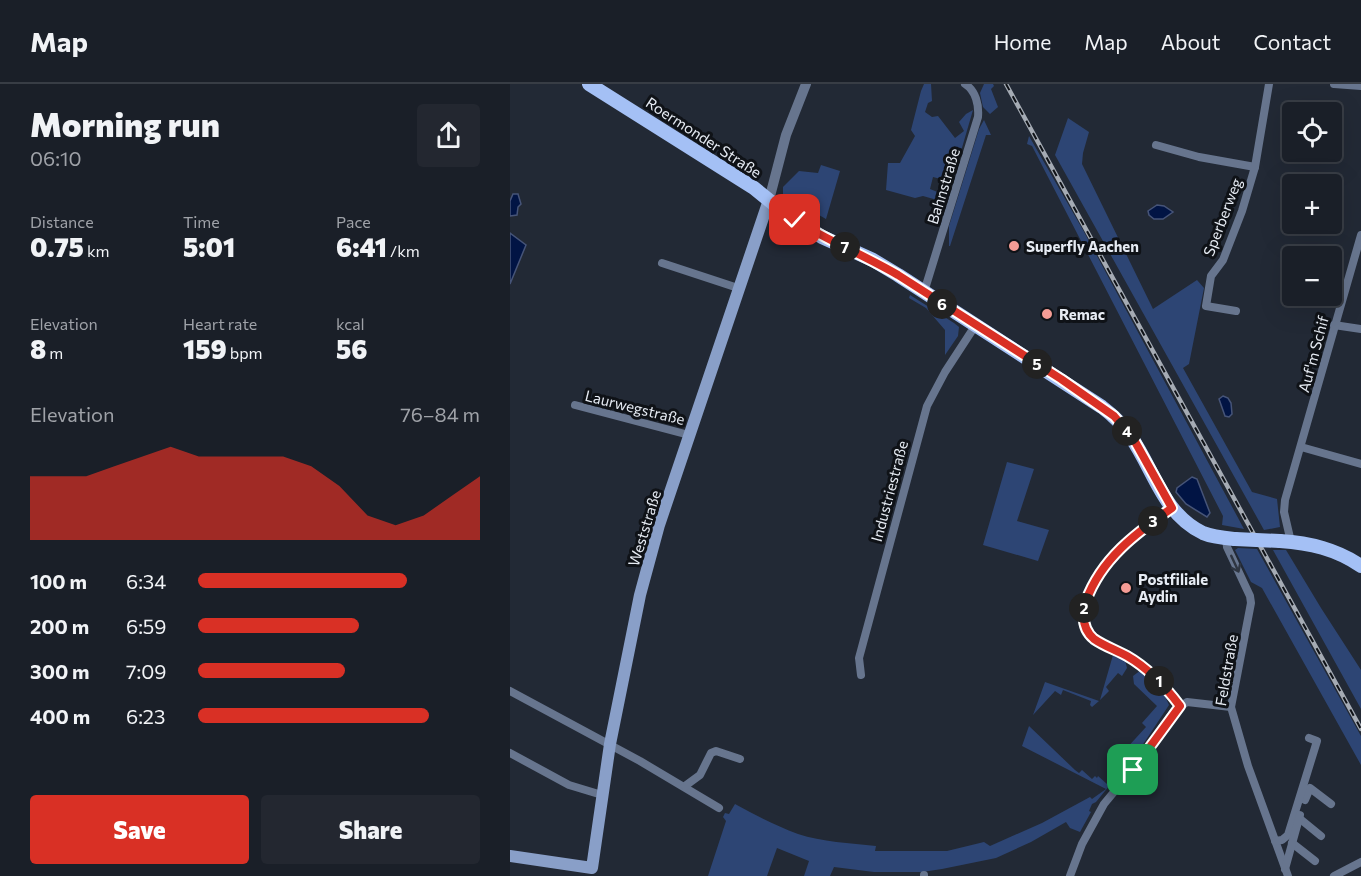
<!DOCTYPE html>
<html lang="en">
<head>
<meta charset="utf-8">
<style>
  :root { --surface:#1a1f28; --page:#232730; --text:#f1f3f6; --muted:#9fa2a8; --line:#383d45; --accent:#d93025 }
  body { margin:0; font-family:Commissioner,sans-serif; background:var(--page); color:var(--text); height:100vh; display:flex; flex-direction:column; font-size:22px; white-space:nowrap }
  * { box-sizing:border-box; margin:0 }
  p { font-size:20px; color:var(--muted) }
  .icon { flex:none; width:33px; height:33px; fill:none; stroke:currentColor; stroke-width:2; stroke-linecap:round; stroke-linejoin:round }
  .map { position:relative; flex:1; overflow:hidden }
  .sheet { display:flex; flex-direction:column; background:var(--surface); width:510px }
  .sheet>* { flex:none }
  .tools { position:absolute; left:772px; top:18px; display:grid; gap:12px }
  .tools a { display:grid; place-items:center; width:60px; height:60px; border-radius:6px; background:var(--surface); box-shadow:0 6px 24px #0002,0 0 0 2px var(--line); font-size:30px }
  .pin { position:absolute; display:grid; place-items:center; width:51px; height:51px; color:#fff; margin:-26px; border-radius:12px; box-shadow:0 3px 9px #0006 }
  .km { position:absolute; width:30px; height:30px; margin:-15px; border-radius:50%; background:#222; color:#fff; font-size:16px; line-height:30px; text-align:center }
  .round { display:grid; place-items:center; flex:none; width:63px; height:63px; border-radius:6px; background:var(--page) }
  .overview { display:flex; align-items:center; justify-content:space-between; height:102px; padding:0 30px }
  h1 { font-size:33px; font-weight:800; line-height:45px }
  .stats { display:grid; grid-template-columns:repeat(3,1fr); gap:9px; height:102px; padding:6px 30px }
  .stats div { display:grid; align-content:center }
  .stats b { font-size:26px; font-weight:800 }
  .stats small { font-size:16px; font-weight:400 }
  .stats p { font-size:16px }
  .chart { height:168px; padding:12px 30px }
  .chart p { display:flex; justify-content:space-between }
  .chart svg { width:100%; height:108px; margin-top:6px; fill:var(--accent); opacity:.7 }
  .primary-button { display:flex; gap:12px; margin-top:auto; padding:12px 30px }
  .primary-button a { flex:1; height:69px; border-radius:6px; background:var(--accent); color:#fff; font-size:24px; font-weight:800; line-height:69px; text-align:center }
  .primary-button a+a { background:var(--page); color:var(--text) }
  ul { padding:0 30px; list-style:none; font-size:20px }
  li { display:grid; grid-template-columns:96px 72px 1fr; align-items:center; height:45px }
  li i { height:15px; border-radius:8px; background:var(--accent) }
  header { display:flex; align-items:center; gap:36px; box-sizing:border-box; height:84px; padding:0 30px; background:var(--surface); border-bottom:2px solid var(--line) }
  header strong { font-size:28px }
  nav { display:flex; gap:33px; margin-inline-start:auto; font-size:21px }
  main { display:flex; flex:1; min-height:0 }
  .map>svg:first-child { display:block }
  .green { fill:#2d4574 }
  .water { fill:#011444; stroke:#465478; stroke-width:1.5 }
  .lines { fill:none; stroke-linecap:round; stroke-linejoin:round }
  .minor { stroke:#67758e; stroke-width:8 }
  .tertiary { stroke:#67758e; stroke-width:10 }
  .secondary { stroke:#899fc8; stroke-width:12 }
  .primary { stroke:#a4c0f5; stroke-width:14 }
  .rail-casing { stroke:#a5abb4; stroke-width:4.5 }
  .rail { stroke:#0f1217; stroke-width:2; stroke-dasharray:7; stroke-linecap:butt }
  .primary-bridge { stroke:#a4c0f5; stroke-width:14 }
  .oneway { stroke:#2e3541 }
  .route-casing { stroke:#fff; stroke-width:12 }
  .route { stroke:#d93025; stroke-width:8 }
  .poi-dot { fill:#f59c95; stroke:#0f1217; stroke-width:2 }
  .labels { text-anchor:middle; dominant-baseline:central; stroke-width:6; stroke-linejoin:round; paint-order:stroke }
  .street-label { font-size:15px; fill:#e6ebf3; stroke:#0f1217 }
  .poi-label { font-size:15px; font-weight:bold; fill:#e6ebf3; stroke:#0f1217; text-anchor:start }
</style>
</head>
<body>
<header>
<strong>Map</strong>
<nav><a>Home</a><a>Map</a><a>About</a><a>Contact</a></nav>
</header>
<main>
<section class="sheet">
<div class="overview"><div><h1>Morning run</h1><p>06:10</p></div><a class="round"><svg class="icon" aria-label="share" viewBox="0 0 24 24"><path d="M12 15V3M7 8l5-5 5 5M5 13v7h14v-7"/></svg></a></div>
<div class="stats">
<div><p>Distance</p><b>0.75<small> km</small></b></div>
<div><p>Time</p><b>5:01</b></div>
<div><p>Pace</p><b>6:41<small> /km</small></b></div>
</div>
<div class="stats">
<div><p>Elevation</p><b>8<small> m</small></b></div>
<div><p>Heart rate</p><b>159<small> bpm</small></b></div>
<div><p>kcal</p><b>56</b></div>
</div>
<div class="chart"><p><span>Elevation</span>76–84 m</p>
<svg viewBox="0 0 160 44" preserveAspectRatio="none"><path d="M0 44V18L10 18L20 18L30 14L40 10L50 6L60 10L70 10L80 10L90 10L100 14L110 22L120 34L130 38L140 34L150 26L160 18V44z"/></svg>
</div>
<ul>
<li><b>100 m</b>6:34<i style="width:74%"></i></li>
<li><b>200 m</b>6:59<i style="width:57%"></i></li>
<li><b>300 m</b>7:09<i style="width:52%"></i></li>
<li><b>400 m</b>6:23<i style="width:82%"></i></li>
</ul>
<div class="primary-button"><a>Save</a><a>Share</a></div>
</section>
<div class="map">
<svg width="851" height="792" viewBox="0 0 851 792">
  <rect width="100%" height="100%" fill="#222935"/>
  <!-- green -->
  <g class="green">
    <polygon points="414,0 421,0 422,17 418,19 415,28 422,33 428,32 445,54 454,47 449,38 456,30 463,26 442,98 423,93 420,105 430,109 427,116 413,112 405,114 376,106 378,79 390,79 405,52 401,46 411,7"/>
    <polygon points="474,0 483,0 484,2 481,5 488,23 480,30 473,23 470,9"/>
    <polygon points="558,34 579,48 573,69 572,80 643,225 687,196 694,204 679,280 673,284 742,408 767,415 770,443 754,446 545,71"/>
    <polygon points="474,36 481,51 476,51 440,162 439,162 439,142 469,45"/>
    <polygon points="519,52 573,146 734,445 712,441 713,432 522,62 517,60"/>
    <polygon points="311,81 330,87 316,135 273,111 273,103 289,87 308,89"/>
    <polygon points="400,211 444,239 449,243 448,252 435,271 435,246 416,224 399,214"/>
    <polygon points="497,378 524,385 507,437 539,446 528,477 473,461"/>
    <polygon points="728,464 747,465 851,652 851,681 752,504 741,498 725,466"/>
    <polygon points="763,466 776,466 811,524 851,586 851,625"/>
    <polygon points="603,571 615,576 617,584 612,592 608,589 596,603 599,607 590,616"/>
    <polygon points="631,586 654,610 659,621 624,674 615,666 636,643 632,639 647,622 624,600 623,592"/>
    <polygon points="535,598 589,617 582,623 580,621 581,617 553,606 551,611 545,607 523,631"/>
    <path d="M519,642L565,686L569,689L572,686L582,695L585,692L587,694L588,692L597,700L616,679L605,669L609,664L622,674L586,718L582,720L579,727L581,728L570,748L560,744L556,738L521,758L486,774L432,785L412,788H364L324,783L320,792H294L299,777L267,764L257,792H198L216,737L213,733L215,729L219,730L225,720C245,731 266,742 288,750C312,758 340,759 366,762L365,767H437L474,758L480,762L532,739L580,713L582,715L596,705L512,662Z"/>
  </g>
  <!-- water -->
  <g class="water">
    <polygon points="3,110 8,110 11,120 8,123 7,131 0,132 0,117"/>
    <polygon points="647,121 654,122 663,128 653,135 644,135 639,131 638,127"/>
    <polygon points="0,149 16,161 0,200"/>
    <polygon points="713,312 718,314 721,319 722,330 719,333 715,332 709,315"/>
    <polygon points="682,393 687,395 700,429 697,433 676,420 666,408 667,404"/>
  </g>
  <g class="lines">
    <!-- minor -->
    <g class="minor">
      <polyline points="824,0 851,2"/>
      <polyline points="646,61 689,73 745,83"/>
      <polyline points="152,179 228,204"/>
      <path d="M414,208L468,33C469,21 466,7 455,0"/>
      <polyline points="726,227 696,222 701,192 713,176 732,127 745,83 759,0"/>
      <polyline points="824,241 851,245"/>
      <polyline points="65,321 179,351"/>
      <polyline points="791,363 851,380"/>
      <path d="M662,424C627,448 591,475 576,517C572,531 572,545 584,555C594,562 606,566 617,572C638,584 655,602 670,622"/>
      <polyline points="716,454 717,463 740,512 741,519 721,623 738,682 778,792"/>
      <polyline points="781,458 774,428 775,416 851,151"/>
      <polyline points="351,591 349,574 417,322 435,288 465,242"/>
      <polyline points="0,607 130,677 209,724"/>
      <polyline points="0,669 59,701 92,711"/>
      <polyline points="175,702 190,691 201,669 206,667 230,675"/>
      <polyline points="795,716 800,704 821,720"/>
      <polyline points="789,734 811,752"/>
      <polyline points="765,757 772,756 778,751 807,657 799,654"/>
      <polyline points="782,759 805,777"/>
      <polyline points="775,785 790,731"/>
      <polyline points="414,791 414,792"/>
      <polyline points="560,792 572,760 594,720 628,679 664,627 677,618 721,623"/>
      <polyline points="824,792 851,778"/>
    </g>
    <!-- tertiary -->
    <polyline class="tertiary" points="259,116 276,51 296,0"/>
    <!-- secondary -->
    <polyline class="secondary" points="0,772 82,784 100,660 130,511 149,441 259,116"/>
    <!-- primary -->
    <g class="primary">
      <path d="M79,0L244,104L276,130L312,153L363,176L388,191L592,323C604,332 613,341 621,353C644,386 653,430 693,449C702,453 714,454 725,455"/>
      <path d="M770,457C800,459 826,465 851,482"/>
    </g>
    <!-- rail casing -->
    <g class="rail-casing">
      <polyline id="rail" points="496,0 851,645"/>
    </g>
    <!-- rail -->
    <use href="#rail" class="rail"/>
    <!-- primary-bridge -->
    <polyline class="primary-bridge" points="725,455 770,457"/>
  </g>
  <!-- one-way arrows -->
  <defs><path id="oneway-shaft" d="M-6 0H5M1.5-3L5.5 0L1.5 3" fill="none" stroke-width="1.6" stroke-linecap="round" stroke-linejoin="round" transform="scale(1.5)"/></defs>
  <use class="oneway" href="#oneway-shaft" transform="translate(725 480) rotate(65)"/>
  <g class="lines">
    <!-- route casing -->
    <g class="route-casing">
      <path id="route" d="M285,136C318,157 354,171 388,191L551,295L604,332L623,354L662,424C626,449 591,475 576,517C572,531 572,545 584,555C594,562 606,566 617,572C638,584 655,602 670,622L623,686"/>
    </g>
    <!-- route -->
    <use href="#route" class="route"/>
  </g>
  <!-- markers -->
  <g class="poi-dot">
    <circle cx="504" cy="162" r="6"/>
    <circle cx="537" cy="230" r="6"/>
    <circle cx="616" cy="504" r="6"/>
  </g>
  <g class="labels">
    <!-- street labels -->
    <g class="street-label">
      <text transform="translate(194 53) rotate(33)">Roermonder Straße</text>
      <text transform="translate(433 102) rotate(-73)">Bahnstraße</text>
      <text transform="translate(712 133) rotate(-69)">Sperberweg</text>
      <text transform="translate(803 270) rotate(-75)">Auf'm Schif</text>
      <text transform="translate(125 323) rotate(14)">Laurwegstraße</text>
      <text transform="translate(379 407) rotate(-75)">Industriestraße</text>
      <text transform="translate(134 444) rotate(-73)">Weststraße</text>
      <text transform="translate(716 586) rotate(-80)">Feldstraße</text>
    </g>
    <!-- poi labels -->
    <g class="poi-label">
      <text x="516" y="162">Superfly Aachen</text>
      <text x="549" y="230">Remac</text>
      <text x="628" y="495">Postfiliale<tspan x="628" dy="17">Aydin</tspan></text>
    </g>
  </g>
</svg>
<div class="tools">
<a><svg class="icon" aria-label="locate" viewBox="0 0 24 24"><circle cx="12" cy="12" r="6"/><path d="M12 2v4M12 18v4M2 12h4M18 12h4"/></svg></a>
<a>+</a>
<a>−</a>
</div>
<div class="pin" style="left:623px;top:686px;background:#1e9e55"><svg class="icon" aria-label="arrive" viewBox="0 0 24 24"><path d="M6 21V4h12l-3 4 3 4H6"/></svg></div>
<div class="pin" style="left:285px;top:136px;background:#d93025"><svg class="icon" aria-label="check" viewBox="0 0 24 24"><path d="M5 12l5 5 9-10"/></svg></div>
<b class="km" style="left:649px;top:597px">1</b>
<b class="km" style="left:574px;top:524px">2</b>
<b class="km" style="left:643px;top:437px">3</b>
<b class="km" style="left:617px;top:347px">4</b>
<b class="km" style="left:527px;top:280px">5</b>
<b class="km" style="left:432px;top:220px">6</b>
<b class="km" style="left:335px;top:163px">7</b>
</div>
</main>
</body>
</html>
